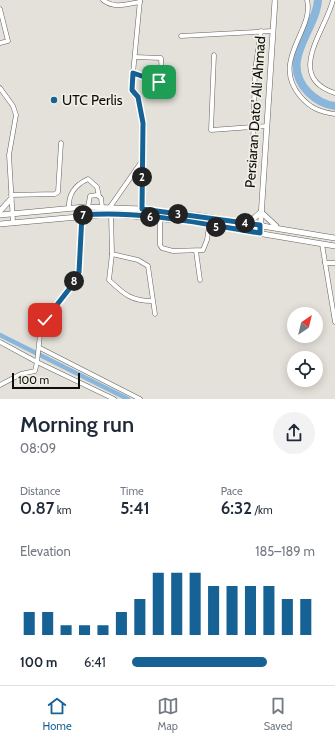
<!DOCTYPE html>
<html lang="en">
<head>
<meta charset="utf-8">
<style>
  :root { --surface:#fff; --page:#f2f2f3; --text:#1f2937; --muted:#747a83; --line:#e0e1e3; --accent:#166295 }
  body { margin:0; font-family:Cabin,sans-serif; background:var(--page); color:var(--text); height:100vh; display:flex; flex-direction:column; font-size:15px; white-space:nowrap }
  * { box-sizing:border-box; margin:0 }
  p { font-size:13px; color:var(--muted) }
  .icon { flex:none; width:22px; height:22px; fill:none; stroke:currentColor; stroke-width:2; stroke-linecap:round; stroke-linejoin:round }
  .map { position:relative; height:399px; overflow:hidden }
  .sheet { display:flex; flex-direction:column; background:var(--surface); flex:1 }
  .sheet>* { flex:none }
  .needle { width:26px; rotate:35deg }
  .fabs { position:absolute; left:287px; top:307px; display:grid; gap:8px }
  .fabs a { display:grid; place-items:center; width:36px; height:36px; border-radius:50%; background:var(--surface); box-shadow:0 2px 10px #0003; font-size:20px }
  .scale { position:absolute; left:12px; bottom:10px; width:68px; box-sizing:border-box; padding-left:4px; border:2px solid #0d0d0a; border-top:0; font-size:11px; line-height:14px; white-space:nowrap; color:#0d0d0a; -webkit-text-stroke:3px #f1eee6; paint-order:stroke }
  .pin { position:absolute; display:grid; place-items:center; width:34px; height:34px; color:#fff; margin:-17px; border-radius:8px; box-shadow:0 2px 6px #0006 }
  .km { position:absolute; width:20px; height:20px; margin:-10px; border-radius:50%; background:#222; color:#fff; font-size:11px; line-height:20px; text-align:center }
  .round { display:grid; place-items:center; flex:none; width:42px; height:42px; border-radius:21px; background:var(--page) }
  .headline { display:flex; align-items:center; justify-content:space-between; height:68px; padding:0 20px }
  h1 { font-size:22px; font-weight:600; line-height:30px }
  .figures { display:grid; grid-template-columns:repeat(3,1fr); gap:6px; height:68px; padding:4px 20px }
  .figures div { display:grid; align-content:center }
  .figures b { font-size:17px; font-weight:600 }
  .figures small { font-size:11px; font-weight:400 }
  .figures p { font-size:11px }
  .chart { height:112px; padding:8px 20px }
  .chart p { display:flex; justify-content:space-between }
  .chart svg { width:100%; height:72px; margin-top:4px; stroke:var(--accent); stroke-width:6 }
  ul { padding:0 20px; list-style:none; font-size:13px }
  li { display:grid; grid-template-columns:64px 48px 1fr; align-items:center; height:30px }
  li i { height:10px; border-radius:5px; background:var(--accent) }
  .tab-bar { display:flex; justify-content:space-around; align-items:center; height:56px; border-top:1px solid var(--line); background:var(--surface); font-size:11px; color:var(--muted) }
  .tab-bar a { display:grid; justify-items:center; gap:2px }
  .tab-bar .current { color:var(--accent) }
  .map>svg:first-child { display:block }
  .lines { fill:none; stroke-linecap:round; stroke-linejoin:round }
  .canal { stroke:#8ab6db; stroke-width:4.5 }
  .river { stroke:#8ab6db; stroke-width:8 }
  .minor-casing { stroke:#64625b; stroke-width:5 }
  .tertiary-casing { stroke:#64625b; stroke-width:6 }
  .minor { stroke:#fff; stroke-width:4 }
  .tertiary { stroke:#fff; stroke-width:5 }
  .route-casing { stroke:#fff; stroke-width:8 }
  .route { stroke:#166295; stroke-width:5 }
  .poi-dot { fill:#166295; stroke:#f1eee6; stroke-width:1.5 }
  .labels { text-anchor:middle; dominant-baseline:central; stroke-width:3.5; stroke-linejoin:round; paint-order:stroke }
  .poi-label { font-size:14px; fill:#0d0d0a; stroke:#f1eee6; text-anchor:start }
  .street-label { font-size:14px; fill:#0d0d0a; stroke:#f1eee6 }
</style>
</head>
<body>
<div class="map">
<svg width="335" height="399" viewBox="0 0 335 399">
  <rect width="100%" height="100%" fill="#e3e1d9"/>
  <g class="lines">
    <!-- canal -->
    <polyline class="canal" points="0,335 128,399"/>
    <!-- river -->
    <path class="river" d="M318,0C316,31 278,61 308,92C315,99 325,105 335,106"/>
    <!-- minor casing -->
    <g class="minor-casing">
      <g id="minor">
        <path d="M103,0C114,9 127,4 140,2"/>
        <polyline points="140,0 132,84 132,90 138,97 143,123 142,209"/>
        <path d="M307,0C315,30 270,60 300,96C310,108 320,112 335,114"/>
        <path d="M333,0C326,30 284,77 335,93"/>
        <polyline points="0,9 8,41 0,43"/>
        <polyline points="181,36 272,31"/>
        <polyline points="214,55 211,130 267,126"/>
        <path d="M133,73C142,75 150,81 159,82L162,78L161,58L135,57"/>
        <polyline points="0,88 13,106 16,115 9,155 13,222"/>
        <polyline points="253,145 255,70 261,31"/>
        <polyline points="11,195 55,194 58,192 61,143"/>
        <polyline points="88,207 90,196 97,195 101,198 102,207"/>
        <polyline points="110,207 142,161"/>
        <path d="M69,208C68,194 75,185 88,179L97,187L99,196"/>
        <polyline points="111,214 112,254 138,260 148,266 155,314"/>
        <polyline points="82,215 79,272 70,288 41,326 37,362 114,399"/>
        <polyline points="160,218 160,245 162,248 173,251 203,250 207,240 209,226"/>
        <polyline points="322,244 335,322"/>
        <polyline points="196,251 200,280"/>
        <path d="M112,254L109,280C124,294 131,301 152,301"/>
        <polyline points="325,263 335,263"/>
        <polyline points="0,342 37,362 35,371 21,374 0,385"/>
        <polyline points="40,348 140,399"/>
      </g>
    </g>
    <!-- tertiary casing -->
    <g class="tertiary-casing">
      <g id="tertiary">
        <polyline points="0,211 11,199"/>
        <polyline points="261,212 276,226"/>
        <polyline points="0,215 85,207 142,209 202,216 335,238"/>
        <polyline points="245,222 253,219 261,212"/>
        <polyline points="0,224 111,214 185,221 335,246"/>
        <polyline points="260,233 275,0"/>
      </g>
    </g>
    <!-- minor -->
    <use href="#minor" class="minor"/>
    <!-- tertiary -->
    <use href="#tertiary" class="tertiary"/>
  </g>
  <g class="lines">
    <!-- route casing -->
    <g class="route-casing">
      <path id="route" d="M45,320L70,288L79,272L82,215C142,210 202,224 260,233V225L142,209L143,123L138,97L132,90L133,73L159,82"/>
    </g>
    <!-- route -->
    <use href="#route" class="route"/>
  </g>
  <!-- markers -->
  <circle class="poi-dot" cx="54" cy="100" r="4"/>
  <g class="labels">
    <!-- poi labels -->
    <g class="poi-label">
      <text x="62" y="100">UTC Perlis</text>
    </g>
    <!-- street labels -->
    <g class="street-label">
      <text transform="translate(255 112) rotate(-86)">Persiaran Dato' Ali Ahmad</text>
    </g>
  </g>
</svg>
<div class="fabs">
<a><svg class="needle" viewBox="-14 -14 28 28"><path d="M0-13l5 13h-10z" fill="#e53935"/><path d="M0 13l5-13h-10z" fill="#747a83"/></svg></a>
<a><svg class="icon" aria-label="locate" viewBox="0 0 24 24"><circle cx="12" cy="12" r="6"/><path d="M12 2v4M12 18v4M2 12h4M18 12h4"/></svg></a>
</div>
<div class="scale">100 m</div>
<div class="pin" style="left:159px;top:82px;background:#1e9e55"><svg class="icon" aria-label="arrive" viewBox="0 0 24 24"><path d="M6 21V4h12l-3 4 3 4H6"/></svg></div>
<div class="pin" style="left:45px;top:320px;background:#d93025"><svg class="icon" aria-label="check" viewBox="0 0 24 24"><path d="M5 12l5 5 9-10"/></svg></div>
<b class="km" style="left:142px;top:177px">2</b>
<b class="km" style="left:178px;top:214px">3</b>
<b class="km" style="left:245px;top:223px">4</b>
<b class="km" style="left:216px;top:227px">5</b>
<b class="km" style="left:150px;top:217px">6</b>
<b class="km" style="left:83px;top:215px">7</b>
<b class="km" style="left:74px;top:281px">8</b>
</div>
<section class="sheet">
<div class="headline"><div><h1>Morning run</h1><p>08:09</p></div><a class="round"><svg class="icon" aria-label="share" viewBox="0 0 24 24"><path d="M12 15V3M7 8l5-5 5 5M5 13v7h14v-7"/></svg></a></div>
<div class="figures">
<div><p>Distance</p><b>0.87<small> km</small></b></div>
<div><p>Time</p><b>5:41</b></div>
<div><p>Pace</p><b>6:32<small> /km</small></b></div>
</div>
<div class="chart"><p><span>Elevation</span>185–189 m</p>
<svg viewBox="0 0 160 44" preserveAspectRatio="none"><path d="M5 44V30M15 44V30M25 44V38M35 44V38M45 44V38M55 44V30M65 44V22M75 44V6M85 44V6M95 44V6M105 44V14M115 44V14M125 44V14M135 44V14M145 44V22M155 44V22"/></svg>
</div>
<ul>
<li><b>100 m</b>6:41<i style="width:74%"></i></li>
</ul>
</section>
<nav class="tab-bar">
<a class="current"><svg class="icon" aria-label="home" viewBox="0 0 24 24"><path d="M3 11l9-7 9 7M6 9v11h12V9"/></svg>Home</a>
<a><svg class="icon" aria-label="map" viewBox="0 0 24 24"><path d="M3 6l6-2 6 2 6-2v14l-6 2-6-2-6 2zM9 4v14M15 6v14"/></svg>Map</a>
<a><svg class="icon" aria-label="saved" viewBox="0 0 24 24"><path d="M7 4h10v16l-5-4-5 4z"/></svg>Saved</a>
</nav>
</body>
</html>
